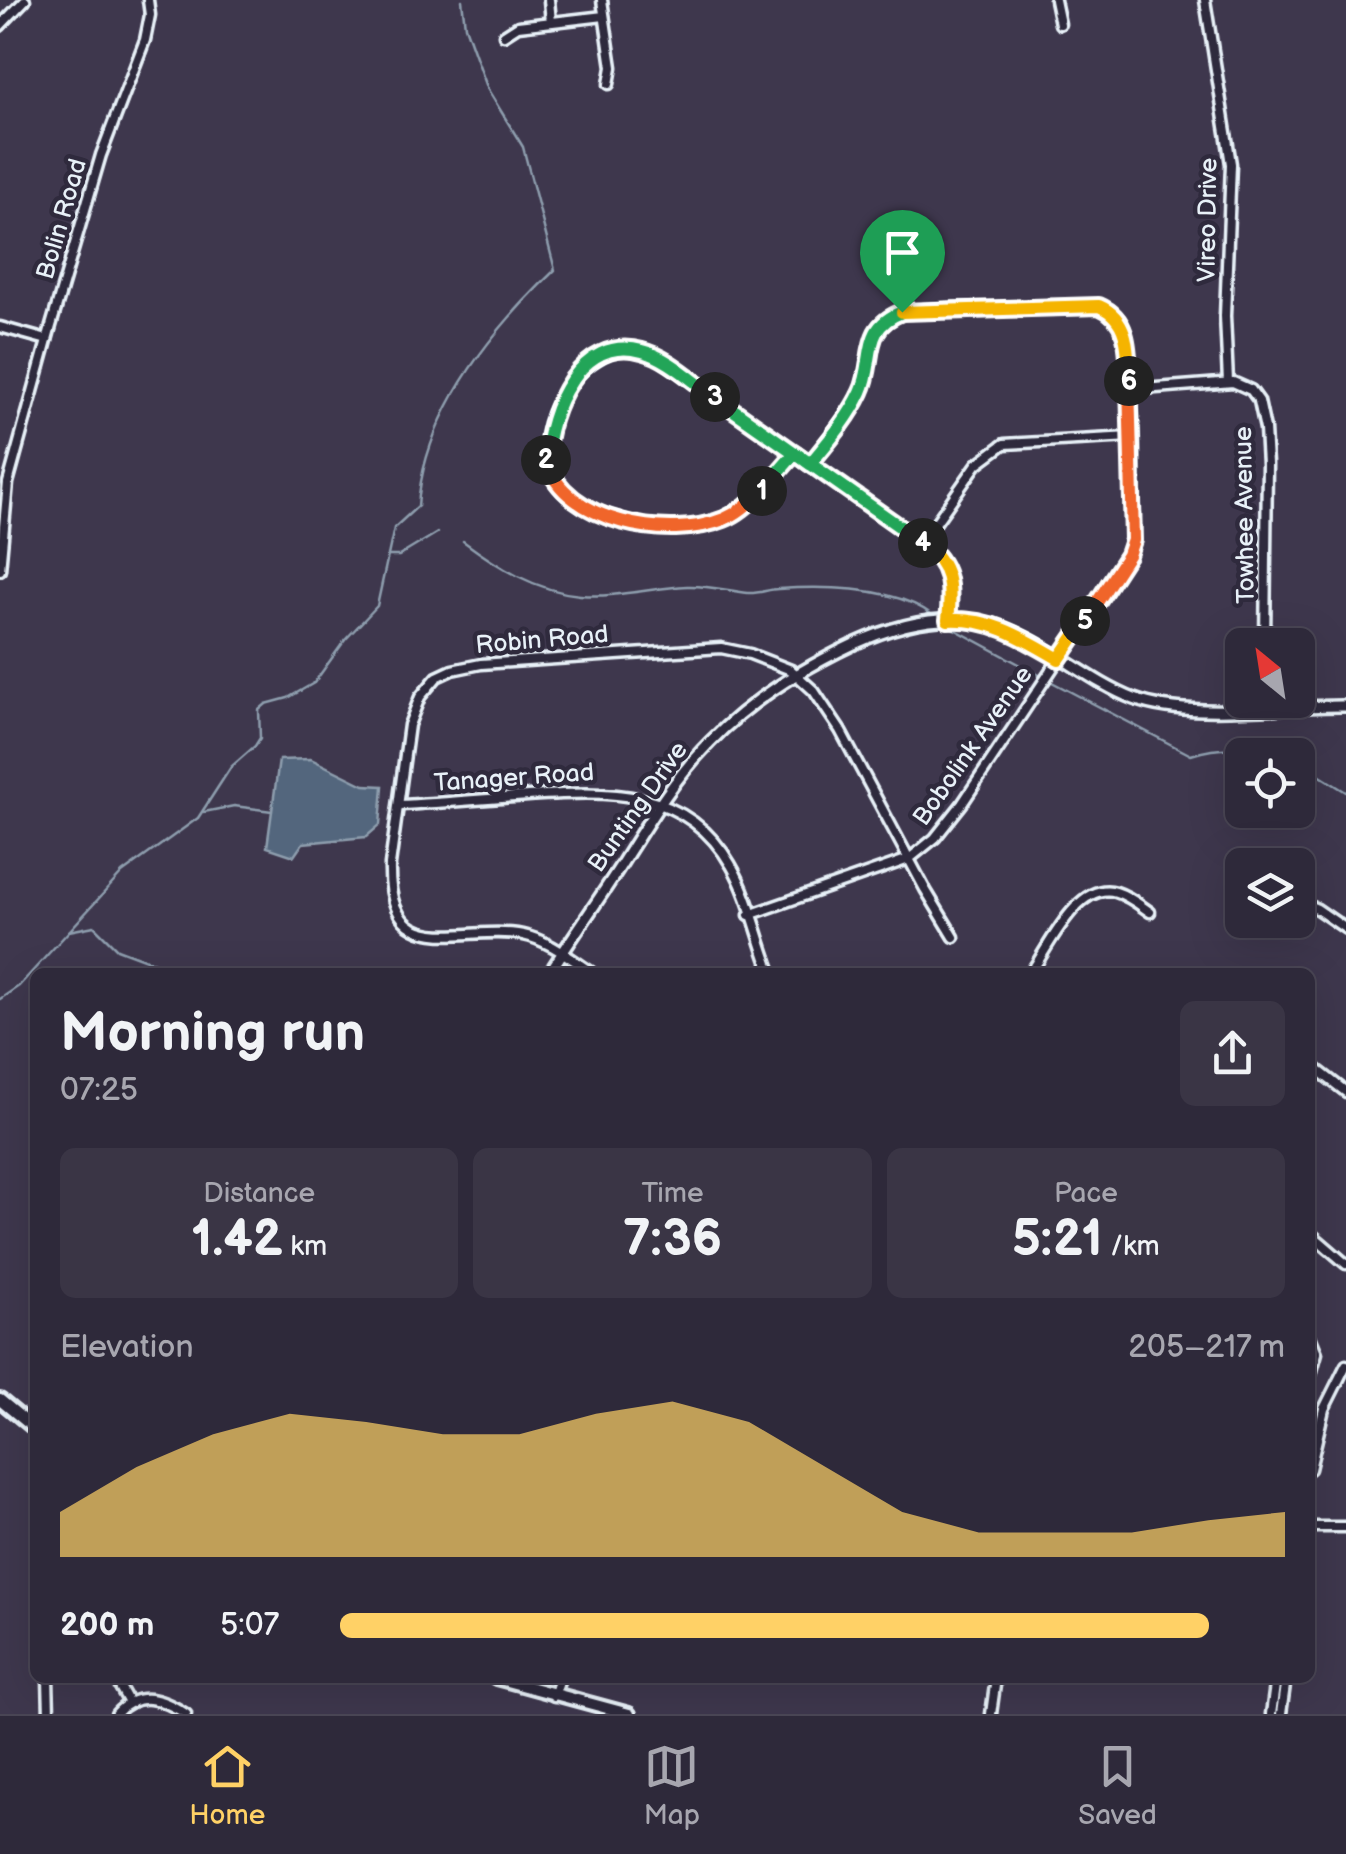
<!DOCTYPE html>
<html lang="en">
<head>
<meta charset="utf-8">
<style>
  :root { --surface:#2e293a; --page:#3a3545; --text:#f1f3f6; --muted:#a7a6af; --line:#494554; --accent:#ffd166 }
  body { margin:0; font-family:"Balsamiq Sans",sans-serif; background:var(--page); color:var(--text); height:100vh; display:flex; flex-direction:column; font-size:38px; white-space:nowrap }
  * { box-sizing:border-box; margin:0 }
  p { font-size:32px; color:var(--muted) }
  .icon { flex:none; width:55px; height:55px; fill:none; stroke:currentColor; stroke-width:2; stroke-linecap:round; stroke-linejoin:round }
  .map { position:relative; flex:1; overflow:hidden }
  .side { position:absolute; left:30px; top:968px; width:1285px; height:715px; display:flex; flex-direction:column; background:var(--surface); border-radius:15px; box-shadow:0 10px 40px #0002,0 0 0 2px var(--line) }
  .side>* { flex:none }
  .needle { width:65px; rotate:330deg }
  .tools { position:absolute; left:1225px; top:628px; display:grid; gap:20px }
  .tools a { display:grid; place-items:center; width:90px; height:90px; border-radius:15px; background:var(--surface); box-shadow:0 10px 40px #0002,0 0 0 2px var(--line); font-size:50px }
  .pin { position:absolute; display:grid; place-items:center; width:85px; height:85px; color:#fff; margin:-102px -42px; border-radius:50% 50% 50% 0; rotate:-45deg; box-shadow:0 0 10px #0007 }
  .pin .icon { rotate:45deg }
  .km { position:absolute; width:50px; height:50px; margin:-25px; border-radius:50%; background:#222; color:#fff; font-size:28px; line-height:50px; text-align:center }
  .round { display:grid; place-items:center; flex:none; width:105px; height:105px; border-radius:15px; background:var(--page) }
  .headline { display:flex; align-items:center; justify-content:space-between; height:170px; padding:0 30px }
  h1 { font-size:55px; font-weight:800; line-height:75px }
  .figures { display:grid; grid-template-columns:repeat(3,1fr); gap:15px; height:170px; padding:10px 30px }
  .figures div { display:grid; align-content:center; border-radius:15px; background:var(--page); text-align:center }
  .figures b { font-size:50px; font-weight:800 }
  .figures small { font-size:28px; font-weight:400 }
  .figures p { font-size:28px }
  .chart { height:280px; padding:20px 30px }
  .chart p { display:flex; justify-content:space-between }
  .chart svg { width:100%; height:180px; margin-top:10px; fill:var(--accent); opacity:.7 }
  ul { padding:0 30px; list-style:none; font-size:32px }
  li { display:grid; grid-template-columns:160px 120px 1fr; align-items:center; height:75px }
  li i { height:25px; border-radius:12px; background:var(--accent) }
  .tabs { display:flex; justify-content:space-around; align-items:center; height:140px; border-top:2px solid var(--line); background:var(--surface); font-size:28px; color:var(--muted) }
  .tabs a { display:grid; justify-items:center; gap:5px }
  .tabs .selected { color:var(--accent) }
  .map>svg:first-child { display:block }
  .water { fill:#52667d; stroke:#8e9eae; stroke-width:2.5 }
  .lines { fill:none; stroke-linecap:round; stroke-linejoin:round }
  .stream { stroke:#8e9eae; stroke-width:2.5 }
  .minor-casing { stroke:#e8f1f8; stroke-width:15 }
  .tertiary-casing { stroke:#e8f1f8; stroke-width:16 }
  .secondary-casing { stroke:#e8f1f8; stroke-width:18 }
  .minor { stroke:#2f2a3d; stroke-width:8 }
  .tertiary { stroke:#2f2a3d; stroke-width:9 }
  .secondary { stroke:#2f2a3d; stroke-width:10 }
  .split-1-casing { stroke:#fff; stroke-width:20 }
  .split-2-casing { stroke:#fff; stroke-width:20 }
  .split-3-casing { stroke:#fff; stroke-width:20 }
  .split-4-casing { stroke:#fff; stroke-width:20 }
  .split-5-casing { stroke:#fff; stroke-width:20 }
  .split-6-casing { stroke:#fff; stroke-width:20 }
  .split-7-casing { stroke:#fff; stroke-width:20 }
  .split-1 { stroke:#22a559; stroke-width:12 }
  .split-2 { stroke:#f0652b; stroke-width:12 }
  .split-3 { stroke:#22a559; stroke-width:12 }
  .split-4 { stroke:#22a559; stroke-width:12 }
  .split-5 { stroke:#f5b400; stroke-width:12 }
  .split-6 { stroke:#f0652b; stroke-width:12 }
  .split-7 { stroke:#f5b400; stroke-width:12 }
  .labels { text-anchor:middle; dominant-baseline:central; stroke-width:9; stroke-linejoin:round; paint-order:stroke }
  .street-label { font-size:25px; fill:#e8f1f8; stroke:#2f2a3d }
</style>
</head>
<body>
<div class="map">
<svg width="1346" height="1714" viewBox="0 0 1346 1714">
  <rect width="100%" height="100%" fill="#3e374d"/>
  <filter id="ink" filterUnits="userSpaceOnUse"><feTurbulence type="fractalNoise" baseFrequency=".01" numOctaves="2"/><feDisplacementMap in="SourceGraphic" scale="20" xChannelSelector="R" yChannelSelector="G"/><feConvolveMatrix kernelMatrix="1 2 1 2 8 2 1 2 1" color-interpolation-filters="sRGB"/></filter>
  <g filter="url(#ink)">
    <!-- water -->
    <polygon class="water" points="311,759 364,785 383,786 380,825 366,837 303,843 294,856 267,847 279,760"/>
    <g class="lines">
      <!-- stream -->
      <g class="stream">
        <path d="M463,541C498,567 536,591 580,595C615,598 652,588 687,586C708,585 728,591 748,593C758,594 769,589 778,589C826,586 895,586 934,616"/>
        <polyline points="387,556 399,556 437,533"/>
        <polyline points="945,624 1043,677"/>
        <path d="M1050,681L1191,755C1221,746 1243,747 1273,755"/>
        <polyline points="1298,762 1346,792"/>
        <polyline points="204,812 234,806 272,811"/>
        <polyline points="69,931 94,926 117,949 178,972"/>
        <path d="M0,999L19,986L122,873L198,818L231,767L255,746L260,738L259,710L266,704L288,698L314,683L345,640L377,606L394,528L418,506C424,414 490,332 555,270L523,147L488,90L465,26L462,0"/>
      </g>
      <!-- minor casing -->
      <g class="minor-casing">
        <g id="minor">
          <polyline points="549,0 551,22"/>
          <polyline points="602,0 612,67 609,84"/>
          <polyline points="1055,0 1060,24"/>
          <polyline points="1205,0 1231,164 1225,316 1228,382"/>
          <polyline points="0,26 25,0"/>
          <polyline points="504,35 518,26 604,16"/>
          <polyline points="0,327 47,340"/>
          <path d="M621,349H636L657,357L795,453C739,520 704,545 615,517C593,511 570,504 556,483C524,435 570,362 621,349Z"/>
          <polyline points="1130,390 1233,382 1251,390 1259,401 1265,429 1267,464 1265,645"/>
          <path d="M795,453L937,554C952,575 951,595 948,620"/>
          <polyline points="922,542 977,464 1004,444 1131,437"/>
          <polyline points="0,570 8,483 51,326 101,155 145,40 150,15 148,0"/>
          <path d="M399,805C442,803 485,799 528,796C607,791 686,786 731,865C749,895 758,939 771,972"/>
          <polyline points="1298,901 1317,909 1346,929"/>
          <path d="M749,915L909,859L935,838L962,804L1128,555C1139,529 1134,351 1122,325C1117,315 1109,310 1099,306L950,308L910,310L895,315L878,330L870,348L861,394L810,464"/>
          <path d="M591,972C570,958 548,940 523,935C465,923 387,968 390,865L409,725L420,697L437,677L452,670L481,664L721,648L750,654L791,670L814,691L840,730L925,889L954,937"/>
          <path d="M1031,972C1049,947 1078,880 1116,892C1129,896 1140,905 1150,912"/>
          <polyline points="1310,1064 1346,1092"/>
          <polyline points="1310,1233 1346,1264"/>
          <polyline points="1310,1336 1317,1353 1310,1378"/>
          <polyline points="1310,1469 1324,1409 1346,1365"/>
          <polyline points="1310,1527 1346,1527"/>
          <polyline points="48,1678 49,1714"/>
          <polyline points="115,1678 129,1703"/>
          <polyline points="554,1696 560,1678"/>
          <path d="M116,1714C138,1690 161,1698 186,1714"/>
          <polyline points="991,1714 996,1678"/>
          <polyline points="1271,1714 1276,1678"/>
          <polyline points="1281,1714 1286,1678"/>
        </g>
      </g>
      <!-- tertiary casing -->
      <g class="tertiary-casing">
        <path id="tertiary" d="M550,972C573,936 598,901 621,865C648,822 674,778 710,742C751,700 801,669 854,644C895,625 941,613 986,623C1040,635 1083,679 1134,699C1190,720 1285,705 1346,706"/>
      </g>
      <!-- secondary casing -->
      <g class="secondary-casing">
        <g id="secondary">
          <polyline points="0,1400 35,1429"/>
          <polyline points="496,1678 629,1714"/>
        </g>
      </g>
      <!-- minor -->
      <use href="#minor" class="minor"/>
      <!-- tertiary -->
      <use href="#tertiary" class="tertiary"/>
      <!-- secondary -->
      <use href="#secondary" class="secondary"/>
    </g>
  </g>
  <g class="lines" filter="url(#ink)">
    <!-- split-1 casing -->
    <g class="split-1-casing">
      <path id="split-1" d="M762,491L795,453L810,464C828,442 849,418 861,392C876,360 860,328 902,312"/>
    </g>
    <!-- split-2 casing -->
    <g class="split-2-casing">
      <path id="split-2" d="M546,460C564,523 670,541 724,519C739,513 750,502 762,491"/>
    </g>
    <!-- split-3 casing -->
    <g class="split-3-casing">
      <path id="split-3" d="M546,460C548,411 580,334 642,351C668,357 693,382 715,397"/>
    </g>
    <!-- split-4 casing -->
    <g class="split-4-casing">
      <polyline id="split-4" points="715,397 923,543"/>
    </g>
    <!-- split-5 casing -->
    <g class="split-5-casing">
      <path id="split-5" d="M923,543C951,564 952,587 948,620C992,618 1023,638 1059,659L1085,621"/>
    </g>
    <!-- split-6 casing -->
    <g class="split-6-casing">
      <polyline id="split-6" points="1085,621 1128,555 1133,540 1129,381"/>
    </g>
    <!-- split-7 casing -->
    <g class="split-7-casing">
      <path id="split-7" d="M902,312L1099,306C1130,319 1128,352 1129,381"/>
    </g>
    <!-- split-1 -->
    <use href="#split-1" class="split-1"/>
    <!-- split-2 -->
    <use href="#split-2" class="split-2"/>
    <!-- split-3 -->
    <use href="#split-3" class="split-3"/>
    <!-- split-4 -->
    <use href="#split-4" class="split-4"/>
    <!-- split-5 -->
    <use href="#split-5" class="split-5"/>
    <!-- split-6 -->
    <use href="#split-6" class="split-6"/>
    <!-- split-7 -->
    <use href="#split-7" class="split-7"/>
  </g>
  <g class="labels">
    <!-- street labels -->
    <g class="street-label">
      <text transform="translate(62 219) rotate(-74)">Bolin Road</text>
      <text transform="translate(1208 220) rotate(-89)">Vireo Drive</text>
      <text transform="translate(1245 515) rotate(-91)">Towhee Avenue</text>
      <text transform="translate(542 640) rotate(-5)">Robin Road</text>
      <text transform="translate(973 746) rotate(-55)">Bobolink Avenue</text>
      <text transform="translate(514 778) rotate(-4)">Tanager Road</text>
      <text transform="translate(638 807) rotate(-55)">Bunting Drive</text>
    </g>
  </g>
</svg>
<div class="tools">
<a><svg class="needle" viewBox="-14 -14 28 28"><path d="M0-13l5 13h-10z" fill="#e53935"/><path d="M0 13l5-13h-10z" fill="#a7a6af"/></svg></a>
<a><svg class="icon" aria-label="locate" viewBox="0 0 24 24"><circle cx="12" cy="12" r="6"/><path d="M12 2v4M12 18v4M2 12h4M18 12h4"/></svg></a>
<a><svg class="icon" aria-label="layers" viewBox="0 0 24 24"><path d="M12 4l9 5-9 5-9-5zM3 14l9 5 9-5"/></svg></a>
</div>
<div class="pin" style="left:902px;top:312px;background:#1e9e55"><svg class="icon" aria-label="arrive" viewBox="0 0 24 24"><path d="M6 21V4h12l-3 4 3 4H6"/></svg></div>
<b class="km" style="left:762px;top:491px">1</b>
<b class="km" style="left:546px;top:460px">2</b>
<b class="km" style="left:715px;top:397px">3</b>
<b class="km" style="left:923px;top:543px">4</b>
<b class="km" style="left:1085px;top:621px">5</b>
<b class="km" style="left:1129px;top:381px">6</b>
<section class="side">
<div class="headline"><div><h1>Morning run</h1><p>07:25</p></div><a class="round"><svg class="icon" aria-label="share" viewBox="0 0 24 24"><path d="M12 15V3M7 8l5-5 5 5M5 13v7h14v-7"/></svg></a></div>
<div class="figures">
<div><p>Distance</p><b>1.42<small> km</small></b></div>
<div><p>Time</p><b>7:36</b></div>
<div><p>Pace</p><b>5:21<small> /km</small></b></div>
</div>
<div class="chart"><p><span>Elevation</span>205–217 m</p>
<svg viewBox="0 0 160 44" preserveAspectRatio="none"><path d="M0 44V33L10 22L20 14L30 9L40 11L50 14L60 14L70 9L80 6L90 11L100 22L110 33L120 38L130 38L140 38L150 35L160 33V44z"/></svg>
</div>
<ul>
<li><b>200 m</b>5:07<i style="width:92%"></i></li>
</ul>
</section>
</div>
<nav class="tabs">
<a class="selected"><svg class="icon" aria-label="home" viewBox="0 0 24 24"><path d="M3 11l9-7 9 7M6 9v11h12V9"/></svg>Home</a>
<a><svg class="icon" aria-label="map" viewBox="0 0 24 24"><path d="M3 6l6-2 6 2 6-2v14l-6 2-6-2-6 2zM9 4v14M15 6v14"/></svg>Map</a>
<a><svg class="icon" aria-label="saved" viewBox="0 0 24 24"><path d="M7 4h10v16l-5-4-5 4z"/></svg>Saved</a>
</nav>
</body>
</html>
